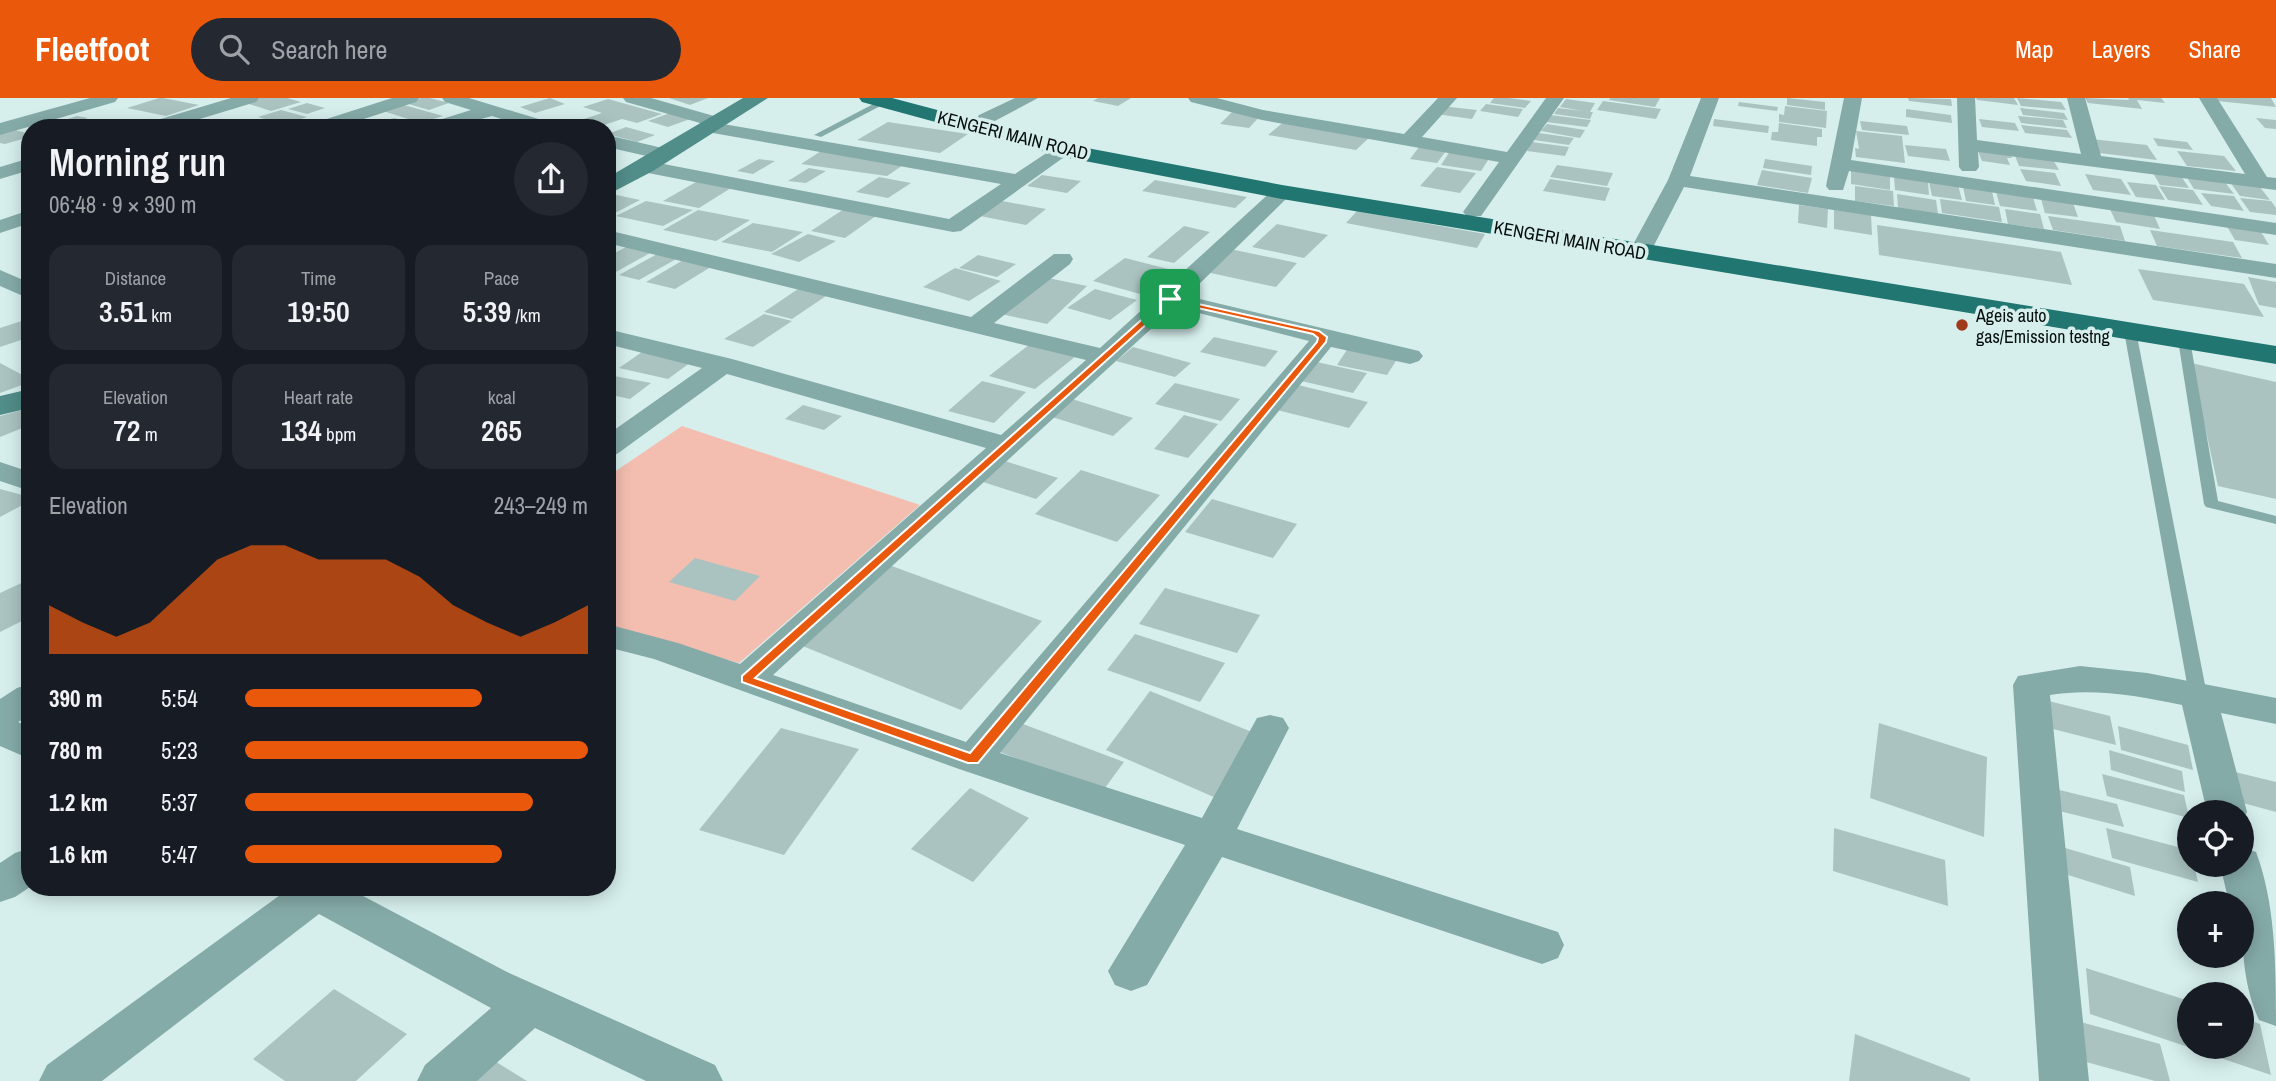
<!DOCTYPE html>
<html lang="en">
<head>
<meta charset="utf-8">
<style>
  :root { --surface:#171b24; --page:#242831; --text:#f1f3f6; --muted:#9ea1a6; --accent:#ea580c }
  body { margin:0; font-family:"Archivo Narrow",sans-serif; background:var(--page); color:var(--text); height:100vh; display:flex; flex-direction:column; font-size:26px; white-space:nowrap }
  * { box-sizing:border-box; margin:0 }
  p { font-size:23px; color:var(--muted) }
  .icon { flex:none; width:38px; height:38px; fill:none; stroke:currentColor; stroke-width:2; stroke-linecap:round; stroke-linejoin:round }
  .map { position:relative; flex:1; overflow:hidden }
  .drawer { position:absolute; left:21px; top:21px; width:595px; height:777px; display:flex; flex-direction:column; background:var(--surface); border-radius:28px; box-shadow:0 4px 18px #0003 }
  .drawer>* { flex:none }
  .fabs { position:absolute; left:2177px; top:702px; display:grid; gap:14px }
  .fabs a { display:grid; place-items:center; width:77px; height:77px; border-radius:50%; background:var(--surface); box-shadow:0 4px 18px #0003; font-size:35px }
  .pin { position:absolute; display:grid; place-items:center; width:60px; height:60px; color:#fff; margin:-30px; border-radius:14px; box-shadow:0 4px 10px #0006 }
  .round { display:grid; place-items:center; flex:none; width:74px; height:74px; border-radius:37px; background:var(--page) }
  .head { display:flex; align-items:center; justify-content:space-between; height:119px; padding:0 28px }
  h1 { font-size:38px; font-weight:600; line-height:52px }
  .figures { display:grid; grid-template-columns:repeat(3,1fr); gap:10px; height:119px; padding:7px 28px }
  .figures div { display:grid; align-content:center; border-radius:18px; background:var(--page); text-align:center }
  .figures b { font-size:30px; font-weight:600 }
  .figures small { font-size:19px; font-weight:400 }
  .figures p { font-size:19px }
  .chart { height:196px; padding:14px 28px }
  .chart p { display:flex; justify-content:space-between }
  .chart svg { width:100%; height:126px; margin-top:7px; fill:var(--accent); opacity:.7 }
  ul { padding:0 28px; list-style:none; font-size:23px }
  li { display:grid; grid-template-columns:112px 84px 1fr; align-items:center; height:52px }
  li i { height:18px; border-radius:9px; background:var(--accent) }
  header { display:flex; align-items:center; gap:42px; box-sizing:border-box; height:98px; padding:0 35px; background:var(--accent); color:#fff }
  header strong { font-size:33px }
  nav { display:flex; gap:38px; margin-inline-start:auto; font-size:24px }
  .search { width:490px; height:63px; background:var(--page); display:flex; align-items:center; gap:18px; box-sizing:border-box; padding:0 24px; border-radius:38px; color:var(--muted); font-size:26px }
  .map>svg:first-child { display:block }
  .green { fill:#f3beaf }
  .building { fill:#aac3c1 }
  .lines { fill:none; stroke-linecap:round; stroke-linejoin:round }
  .lane { fill:#85aba8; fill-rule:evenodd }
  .street { fill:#85aba8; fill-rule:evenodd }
  .secondary { fill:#518d89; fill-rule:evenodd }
  .primary { fill:#217672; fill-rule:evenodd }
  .route { fill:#ea580c; stroke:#fff; stroke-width:2; fill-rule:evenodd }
  .poi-dot { fill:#a13a1b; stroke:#d6efed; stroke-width:2.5 }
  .labels { text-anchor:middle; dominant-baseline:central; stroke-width:7; stroke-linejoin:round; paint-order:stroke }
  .far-street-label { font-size:18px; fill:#060e0d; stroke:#d6efed }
  .far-poi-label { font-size:18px; fill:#060e0d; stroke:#d6efed; text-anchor:start }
</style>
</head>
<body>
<header>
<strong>Fleetfoot</strong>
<div class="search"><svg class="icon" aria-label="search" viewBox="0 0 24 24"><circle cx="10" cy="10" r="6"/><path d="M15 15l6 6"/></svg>Search here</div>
<nav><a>Map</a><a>Layers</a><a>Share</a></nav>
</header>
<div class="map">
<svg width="2276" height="983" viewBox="0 0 2276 983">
  <rect width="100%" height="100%" fill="#d6efed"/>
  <!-- green -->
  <polygon class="green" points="682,328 920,407 739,565 607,528 607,379"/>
  <!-- building -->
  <g class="building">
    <polygon points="159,0 163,0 199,7 166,18 127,10"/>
    <polygon points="259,0 287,0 301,4 271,13 243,4"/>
    <polygon points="421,0 430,0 449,5 429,12 405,5"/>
    <polygon points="550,0 565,6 535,15 520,9"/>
    <polygon points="669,0 708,0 690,7"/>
    <polygon points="1098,0 1131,0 1118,8 1093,3"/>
    <polygon points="1494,0 1509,0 1531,3 1525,10 1490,5"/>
    <polygon points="1610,0 1660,0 1655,9 1609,2"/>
    <polygon points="1787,0 1825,4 1825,12 1787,7"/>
    <polygon points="1908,0 1951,1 1952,8 1909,3"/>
    <polygon points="1976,0 2014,0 2018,7 1977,2"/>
    <polygon points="2017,0 2061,4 2066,12 2021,8"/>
    <polygon points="2085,0 2129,2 2128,0 2161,0 2165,5 2137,2 2142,11 2088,5"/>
    <polygon points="2215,0 2271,0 2276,9 2217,3"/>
    <polygon points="608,1 662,16 637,25 622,21 595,30 572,25 602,15 583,9"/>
    <polygon points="1566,1 1595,5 1590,14 1593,14 1590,21 1554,16 1558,10 1583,13 1560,9"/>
    <polygon points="1603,3 1661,11 1656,21 1597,12"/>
    <polygon points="1739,4 1778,9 1777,13 1738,8"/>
    <polygon points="307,5 325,10 307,16 288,11"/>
    <polygon points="1486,6 1523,11 1518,19 1480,13"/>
    <polygon points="404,7 443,18 421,25 383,13"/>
    <polygon points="1441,8 1477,12 1472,21 1436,16"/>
    <polygon points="1785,8 1827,13 1826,30 1779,24 1779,16 1784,17"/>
    <polygon points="2020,10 2064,15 2068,22 2023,17"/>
    <polygon points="1906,11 1951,17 1952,25 1906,19"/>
    <polygon points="281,12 307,19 284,27 258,19"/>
    <polygon points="1232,14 1260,18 1249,30 1220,26"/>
    <polygon points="670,15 690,21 668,29 648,23"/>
    <polygon points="1550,17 1591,22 1587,29 1546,24"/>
    <polygon points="77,18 88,20 65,27 55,25"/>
    <polygon points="2018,18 2063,22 2067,30 2021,25"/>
    <polygon points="394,20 417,26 406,30 382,30 372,27"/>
    <polygon points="2256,20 2276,22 2276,31 2265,30"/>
    <polygon points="206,21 231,27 179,30 179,29"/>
    <polygon points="1714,21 1769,28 1768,35 1713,28"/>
    <polygon points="1979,21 2015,25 2019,33 1982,29"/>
    <polygon points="82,23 108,29 108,30 63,30"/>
    <polygon points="252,23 274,29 274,30 233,30"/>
    <polygon points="1285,23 1371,38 1356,52 1268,37"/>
    <polygon points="1860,23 1907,28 1909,37 1862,32"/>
    <polygon points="888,24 968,36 940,55 857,42"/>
    <polygon points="1779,25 1822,31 1822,39 1817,39 1817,48 1771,42 1772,34 1778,34"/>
    <polygon points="1547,26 1585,32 1580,40 1541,33"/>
    <polygon points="2021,27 2067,32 2072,40 2025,35"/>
    <polygon points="626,29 655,37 637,44 608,36"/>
    <polygon points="8,30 30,36 30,39 5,46 0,45 0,32"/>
    <polygon points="1856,33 1902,38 1905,65 1856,59 1855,50 1859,51"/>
    <polygon points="1539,35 1574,40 1569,47 1534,42"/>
    <polygon points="2153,40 2187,44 2193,52 2158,48"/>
    <polygon points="2091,41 2147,47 2157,62 2099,55"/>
    <polygon points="1532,44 1569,49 1565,58 1527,53"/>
    <polygon points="1905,47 1946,51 1950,63 1908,58"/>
    <polygon points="1419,49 1446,53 1437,65 1410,61"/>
    <polygon points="1977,51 2010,55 2012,60 2007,60 2010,67 1982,63"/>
    <polygon points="821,53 906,65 887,78 801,66"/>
    <polygon points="1450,53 1490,59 1481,73 1441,67"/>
    <polygon points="2177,53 2224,58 2236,73 2187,68"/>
    <polygon points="2014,55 2052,60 2059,72 2019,68"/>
    <polygon points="759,61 775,63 753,76 737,73"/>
    <polygon points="1765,61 1812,68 1811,77 1763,70"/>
    <polygon points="1557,67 1613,75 1607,88 1550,79"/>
    <polygon points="1437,69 1476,75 1460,95 1420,88"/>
    <polygon points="809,70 826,73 806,85 788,83"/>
    <polygon points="1851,71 1890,77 1890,92 1851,86"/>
    <polygon points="2020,71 2055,75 2061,88 2026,83"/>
    <polygon points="1762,72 1812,80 1808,95 1757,87"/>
    <polygon points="2153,75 2181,78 2189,90 2160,87"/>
    <polygon points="2085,76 2121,81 2131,97 2093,92"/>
    <polygon points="1042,77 1081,83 1067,95 1027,88"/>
    <polygon points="2186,78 2224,83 2234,96 2194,91"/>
    <polygon points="879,79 911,85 888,100 856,94"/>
    <polygon points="1894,79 1928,84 1929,97 1895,92"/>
    <polygon points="1550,81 1610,90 1605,103 1543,93"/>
    <polygon points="1155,82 1247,99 1235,110 1142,93"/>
    <polygon points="696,84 731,90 699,110 663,103"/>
    <polygon points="1929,84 1958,87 1962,102 1932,98"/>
    <polygon points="2127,84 2156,87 2165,102 2136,99"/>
    <polygon points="2230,84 2259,88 2270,102 2240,98"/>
    <polygon points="1855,88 1893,93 1894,108 1855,103"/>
    <polygon points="2159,88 2193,92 2203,107 2168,102"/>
    <polygon points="1963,89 1992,93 1995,107 1966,103"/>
    <polygon points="1996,94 2033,99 2037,113 2000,108"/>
    <polygon points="607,95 640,102 611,117 607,116"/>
    <polygon points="2201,95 2234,98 2244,113 2211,108"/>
    <polygon points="1897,96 1936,102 1938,116 1898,110"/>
    <polygon points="2240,100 2271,103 2276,110 2276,117 2250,114"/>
    <polygon points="1940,101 1999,109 2002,124 1942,115"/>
    <polygon points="2041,101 2073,105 2078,119 2045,115"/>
    <polygon points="646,103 693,112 663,128 616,118"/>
    <polygon points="1002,103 1046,111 1026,127 980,118"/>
    <polygon points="1799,107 1828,111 1827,130 1798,125"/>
    <polygon points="847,109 880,115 845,140 811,133"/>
    <polygon points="2109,109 2153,115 2160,131 2116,124"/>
    <polygon points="2005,111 2040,116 2044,131 2008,126"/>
    <polygon points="698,112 750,122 716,143 663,132"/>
    <polygon points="1834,112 1871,117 1872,137 1834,131"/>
    <polygon points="1357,113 1485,136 1477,150 1346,125"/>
    <polygon points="2048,118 2120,128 2125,143 2053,132"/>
    <polygon points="753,125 803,134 772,154 721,144"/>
    <polygon points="2225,125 2258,129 2269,147 2235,142"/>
    <polygon points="1277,126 1328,137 1304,160 1252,149"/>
    <polygon points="1877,127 2061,154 2072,187 1879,157"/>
    <polygon points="1184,128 1210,134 1174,165 1147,159"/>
    <polygon points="2150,132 2233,144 2242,160 2157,148"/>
    <polygon points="808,136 836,143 799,164 771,156"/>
    <polygon points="628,148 652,154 614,175 607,173 607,159"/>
    <polygon points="1230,151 1297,165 1276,189 1206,174"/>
    <polygon points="659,155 678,160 639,182 619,177"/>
    <polygon points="978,157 1016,166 997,179 959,170"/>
    <polygon points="1125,160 1172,172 1140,196 1093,183"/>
    <polygon points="685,161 714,167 675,191 646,184"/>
    <polygon points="955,170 1001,183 969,203 923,189"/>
    <polygon points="2138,171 2244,186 2264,219 2153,202"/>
    <polygon points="1043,179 1087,188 1047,226 1001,216"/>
    <polygon points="2248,179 2276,184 2276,210 2259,207"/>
    <polygon points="801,189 829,196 792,221 764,214"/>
    <polygon points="1095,191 1137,202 1110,222 1067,210"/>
    <polygon points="764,216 792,223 753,249 724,241"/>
    <polygon points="28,221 30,239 0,249 0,230"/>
    <polygon points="1214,239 1278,253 1265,269 1200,254"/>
    <polygon points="1030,246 1076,258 1035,291 989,278"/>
    <polygon points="1350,247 1399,258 1387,277 1337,267"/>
    <polygon points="1133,249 1191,265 1175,279 1116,263"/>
    <polygon points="642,254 691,264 668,281 619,270"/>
    <polygon points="1312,263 1367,275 1353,295 1297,282"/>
    <polygon points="0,265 30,281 30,284 0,295"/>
    <polygon points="2191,265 2276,284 2276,401 2218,388"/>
    <polygon points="614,278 651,285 630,301 607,296 607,283"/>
    <polygon points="982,283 1026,294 994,325 948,313"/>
    <polygon points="1175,285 1240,301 1221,323 1155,306"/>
    <polygon points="1294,286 1368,304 1349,330 1273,311"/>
    <polygon points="1072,301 1133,320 1113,338 1052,319"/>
    <polygon points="803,307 842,318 824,332 785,321"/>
    <polygon points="30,310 30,327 0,339 0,318"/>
    <polygon points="1184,317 1218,326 1188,360 1154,351"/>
    <polygon points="1005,363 1058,380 1036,401 983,384"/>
    <polygon points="1081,372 1160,397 1117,444 1035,416"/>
    <polygon points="0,391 30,399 30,403 0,419"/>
    <polygon points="1212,401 1297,426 1273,460 1185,434"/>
    <polygon points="695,460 760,478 735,503 669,484"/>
    <polygon points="889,467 1042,523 961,612 800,547"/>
    <polygon points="30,481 30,519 0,534 0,495"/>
    <polygon points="1165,490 1260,517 1237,555 1139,526"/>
    <polygon points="1135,536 1225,565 1200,604 1107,572"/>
    <polygon points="1150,593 1252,634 1216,700 1106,652"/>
    <polygon points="2036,600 2110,618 2116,647 2041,628"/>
    <polygon points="1879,625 1987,659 1984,739 1870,700"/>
    <polygon points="1023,626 1124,664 1102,694 1000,654"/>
    <polygon points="2118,628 2188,647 2193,672 2121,652"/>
    <polygon points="781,630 859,651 784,757 699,732"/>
    <polygon points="2109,652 2182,673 2185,694 2111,672"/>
    <polygon points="2223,671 2276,684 2276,714 2232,702"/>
    <polygon points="2102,676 2184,697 2189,720 2107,698"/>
    <polygon points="2043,688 2117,706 2124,729 2047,710"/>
    <polygon points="970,690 1029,720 973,784 911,751"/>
    <polygon points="1834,730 1945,762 1948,808 1833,773"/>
    <polygon points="2106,730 2189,752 2189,766 2194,766 2198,784 2112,760"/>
    <polygon points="2048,745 2130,769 2135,798 2052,772"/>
    <polygon points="2086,870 2189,903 2189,948 2242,948 2242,920 2260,926 2271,977 2090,916"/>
    <polygon points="334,891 407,936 356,983 285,983 253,961"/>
    <polygon points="2070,921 2160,946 2170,983 2155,983 2079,962"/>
    <polygon points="1855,936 1970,980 1970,983 1849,983"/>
    <polygon points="485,957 527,983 460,983"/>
  </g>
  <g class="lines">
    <!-- lane -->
    <g class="lane">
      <polygon points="881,2 888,4 821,39 814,37"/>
      <polygon points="2130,229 2136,233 2207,597 2204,601 2192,601 2189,597 2124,233"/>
      <polygon points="2184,238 2190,242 2218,403 2276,418 2276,426 2206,409 2204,406 2178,242"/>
    </g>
    <!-- street -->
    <g class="street">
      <polygon points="90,0 118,0 115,4 0,37 0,25"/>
      <polygon points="231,0 259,0 256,4 170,30 141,30 144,26"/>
      <polygon points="392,0 419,0 416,4 336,30 308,30 311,26"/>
      <polygon points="442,0 469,0 555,26 558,30 529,30 492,18 449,30 423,30 426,26 471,12 445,4"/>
      <polygon points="623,0 651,0 721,20 723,26 1015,76 1057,48 1064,46 1074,52 961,133 953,134 648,75 638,69 648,63 949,121 1001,86 707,34 701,33 698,29 700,25 626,4"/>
      <polygon points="1015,0 1038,0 991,25 979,25 976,21 979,17"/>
      <polygon points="1188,0 1217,0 1263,12 1404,36 1438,0 1457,0 1422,39 1507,54 1546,0 1564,0 1481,118 1467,118 1463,114 1499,64 1262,22 1191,4"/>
      <polygon points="1701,0 1719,0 1690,78 2276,166 2276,180 1684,89 1648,159 1632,159 1629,154 1668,82"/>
      <polygon points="1844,0 1862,0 1851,62 2276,125 2276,137 1849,73 1843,92 1829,92 1826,88"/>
      <polygon points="1957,0 1975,0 1977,42 2081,56 2067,0 2085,0 2101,58 2245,76 2199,0 2217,0 2267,79 2276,80 2276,92 1978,54 1979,69 1976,73 1962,73 1959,69"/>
      <polygon points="607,37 671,52 674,56 664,62 607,49"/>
      <polygon points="30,60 30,72 0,81 0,69"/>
      <path d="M1282,88L1289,90L1292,94L1289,98L1187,198L1419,253L1423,258L1419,263L1410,266L1331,249L1000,655L1202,720L1257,620L1270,617L1283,620L1289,630L1237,731L1558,834L1564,847L1558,860L1542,866L1222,759L1147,887L1131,893L1115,887L1108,873L1185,747L959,671L654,561L607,549V526L678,545L740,566L986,350L727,276L617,356L607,359V337L702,270L607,246V231L732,261L1001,337L1086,262L607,145V132L971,219L1054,156H1070L1073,161L1070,166L994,225L1100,250L1275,90ZM1175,209L1309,243L966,644L773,577Z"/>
      <polygon points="30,112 30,125 0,135 0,122"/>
      <polygon points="0,172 30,185 30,201 0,188"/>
      <polygon points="0,364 30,374 30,393 0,383"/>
      <path d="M2080,568L2147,575L2276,600V626L2221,615L2247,714L2242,724V714H2207L2182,607C2138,598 2094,590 2050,597L2089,983H2039L2013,587L2018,578Z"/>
      <polygon points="30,586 30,617 18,624 30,630 30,661 0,648 0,601 17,590"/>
      <path d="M2242,749L2256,754C2276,807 2276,870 2276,928L2259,922C2242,884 2242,846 2242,805H2229L2220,766H2242Z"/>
      <polygon points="30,750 30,789 15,799 0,804 0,765 15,755"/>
      <polygon points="286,789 346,789 507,874 715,967 723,983 646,983 535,930 477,983 417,983 425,967 491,910 319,816 102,983 39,983 47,967 287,792"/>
    </g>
    <!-- secondary -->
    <g class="secondary">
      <polygon points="743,0 768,0 653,73 607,97 607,80"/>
      <polygon points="30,291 30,310 0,317 0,298"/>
    </g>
    <!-- primary -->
    <polygon class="primary" points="859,0 892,0 1066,46 1282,87 2276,248 2276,266 1282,101 1064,59 862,4"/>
  </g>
  <!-- route -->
  <path class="route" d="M1167,199L1319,233L1327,239L1326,244L978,665H968L742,584V578ZM1171,204L1313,236L1318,240L1317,244L970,655L755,580Z"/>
  <!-- markers -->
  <circle class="poi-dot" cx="1962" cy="227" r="7"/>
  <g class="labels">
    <!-- far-street labels -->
    <g class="far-street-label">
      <text transform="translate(1013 37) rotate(14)">KENGERI MAIN ROAD</text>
      <text transform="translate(1570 142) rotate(10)">KENGERI MAIN ROAD</text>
    </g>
    <!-- far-poi labels -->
    <g class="far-poi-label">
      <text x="1976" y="217">Ageis auto<tspan x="1976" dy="21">gas/Emission testng</tspan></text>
    </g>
  </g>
</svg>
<div class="fabs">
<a><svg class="icon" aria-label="locate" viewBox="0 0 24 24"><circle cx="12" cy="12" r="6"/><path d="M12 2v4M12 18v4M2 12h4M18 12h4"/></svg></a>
<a>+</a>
<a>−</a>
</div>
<div class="pin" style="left:1170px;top:201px;background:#1e9e55"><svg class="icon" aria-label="arrive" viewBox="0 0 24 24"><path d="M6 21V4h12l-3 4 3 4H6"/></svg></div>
<section class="drawer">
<div class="head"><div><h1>Morning run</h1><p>06:48 · 9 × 390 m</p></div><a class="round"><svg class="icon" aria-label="share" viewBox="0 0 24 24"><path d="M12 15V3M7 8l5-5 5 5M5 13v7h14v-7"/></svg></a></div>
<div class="figures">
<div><p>Distance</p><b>3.51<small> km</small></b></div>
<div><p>Time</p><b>19:50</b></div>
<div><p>Pace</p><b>5:39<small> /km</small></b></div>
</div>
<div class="figures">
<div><p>Elevation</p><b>72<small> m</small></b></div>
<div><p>Heart rate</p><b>134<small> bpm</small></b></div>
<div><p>kcal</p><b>265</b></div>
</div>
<div class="chart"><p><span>Elevation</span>243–249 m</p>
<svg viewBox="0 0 160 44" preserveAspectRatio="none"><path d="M0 44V27L10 33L20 38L30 33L40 22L50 11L60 6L70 6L80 11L90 11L100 11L110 17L120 27L130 33L140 38L150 33L160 27V44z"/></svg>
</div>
<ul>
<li><b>390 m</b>5:54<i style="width:69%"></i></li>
<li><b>780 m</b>5:23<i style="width:100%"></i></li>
<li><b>1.2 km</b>5:37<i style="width:84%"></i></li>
<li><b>1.6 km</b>5:47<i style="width:75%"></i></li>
</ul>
</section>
</div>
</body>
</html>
